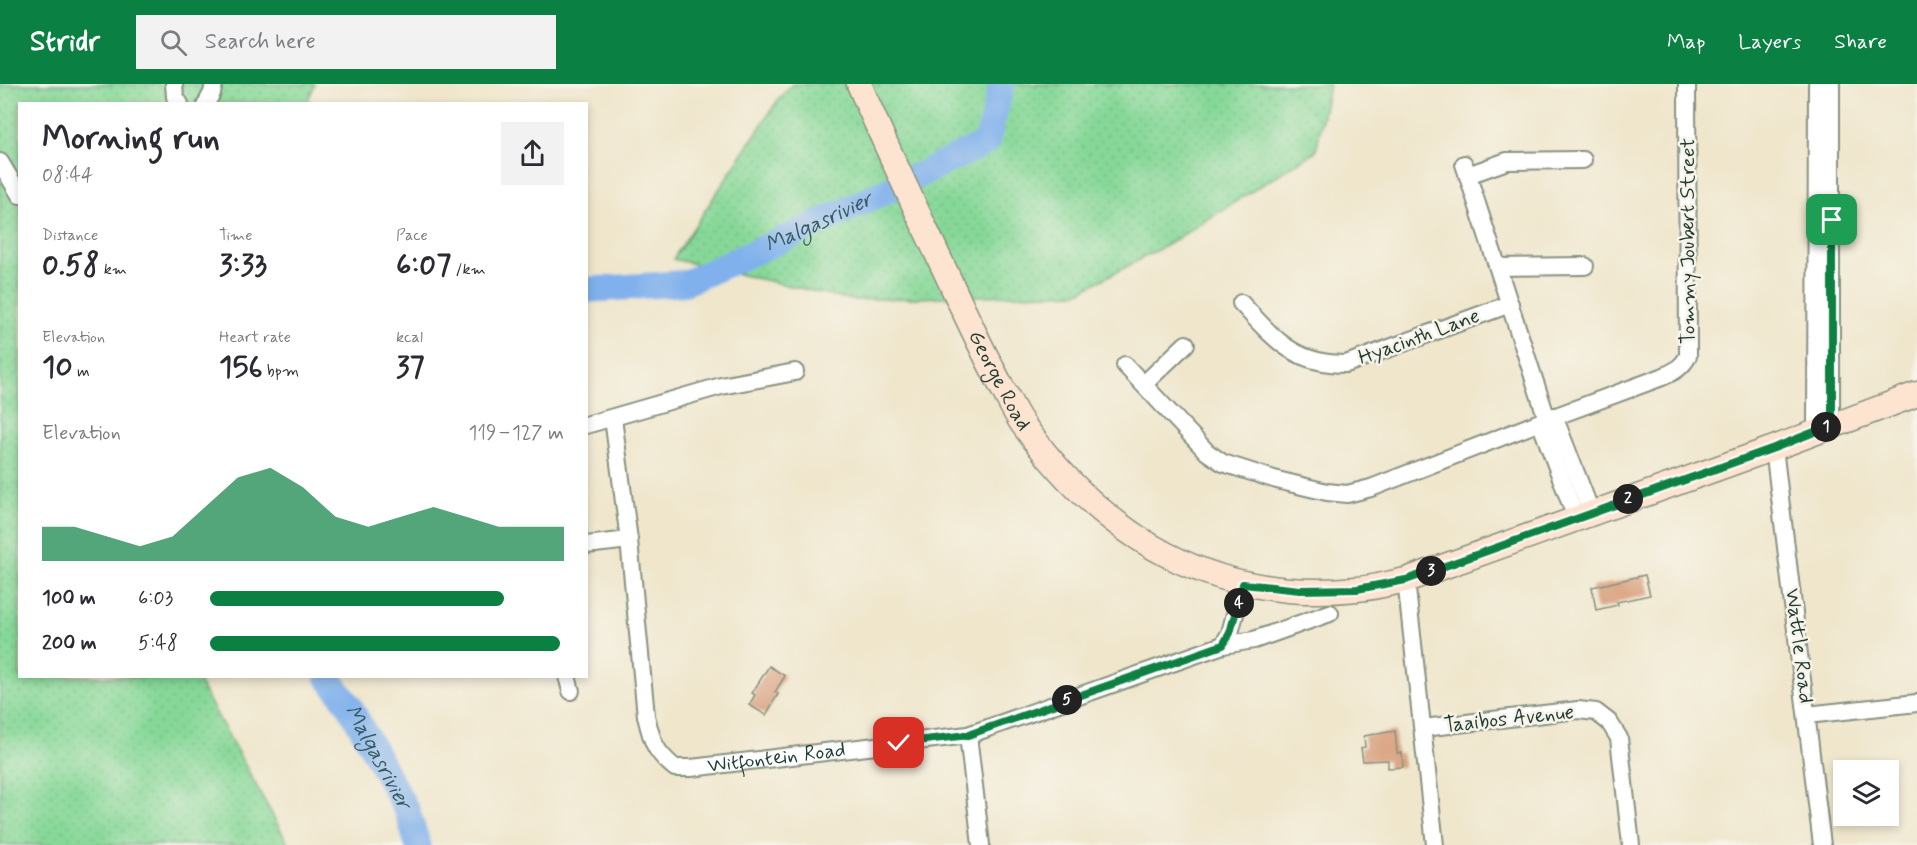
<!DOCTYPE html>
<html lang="en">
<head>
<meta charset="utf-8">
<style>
  :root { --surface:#fff; --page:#f2f2f3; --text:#2b2b33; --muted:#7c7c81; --accent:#0b8043 }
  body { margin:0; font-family:Mynerve,sans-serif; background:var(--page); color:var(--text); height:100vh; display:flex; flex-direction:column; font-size:22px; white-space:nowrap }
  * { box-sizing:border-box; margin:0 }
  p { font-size:20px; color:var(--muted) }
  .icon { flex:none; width:33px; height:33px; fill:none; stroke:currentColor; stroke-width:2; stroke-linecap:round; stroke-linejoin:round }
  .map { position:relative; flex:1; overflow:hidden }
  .side { position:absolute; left:18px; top:18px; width:570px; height:576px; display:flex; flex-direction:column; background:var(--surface); border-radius:0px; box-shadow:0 3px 9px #0003 }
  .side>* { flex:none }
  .tools { position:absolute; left:1833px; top:676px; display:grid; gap:12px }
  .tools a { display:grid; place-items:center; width:66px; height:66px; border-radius:0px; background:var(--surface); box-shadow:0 3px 9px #0003; font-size:30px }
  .pin { position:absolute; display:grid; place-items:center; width:51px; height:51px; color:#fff; margin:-26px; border-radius:12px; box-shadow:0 3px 9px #0006 }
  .km { position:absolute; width:30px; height:30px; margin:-15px; border-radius:50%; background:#222; color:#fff; font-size:16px; line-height:30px; text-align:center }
  .round { display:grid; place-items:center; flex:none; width:63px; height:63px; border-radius:0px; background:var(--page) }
  .headline { display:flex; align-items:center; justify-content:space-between; height:102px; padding:0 24px }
  h1 { font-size:33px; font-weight:800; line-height:45px }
  .metrics { display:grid; grid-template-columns:repeat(3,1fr); gap:9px; height:102px; padding:6px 24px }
  .metrics div { display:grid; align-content:center }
  .metrics b { font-size:30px; font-weight:800 }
  .metrics small { font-size:16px; font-weight:400 }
  .metrics p { font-size:16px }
  .chart { height:168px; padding:12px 24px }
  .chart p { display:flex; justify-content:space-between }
  .chart svg { width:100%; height:108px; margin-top:6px; fill:var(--accent); opacity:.7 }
  ul { padding:0 24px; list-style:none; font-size:20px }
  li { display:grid; grid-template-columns:96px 72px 1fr; align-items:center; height:45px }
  li i { height:15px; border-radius:8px; background:var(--accent) }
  header { display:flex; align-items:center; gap:36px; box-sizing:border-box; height:84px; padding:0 30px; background:var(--accent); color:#fff }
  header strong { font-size:28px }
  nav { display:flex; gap:33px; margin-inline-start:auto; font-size:21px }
  .search { width:420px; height:54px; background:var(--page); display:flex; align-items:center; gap:15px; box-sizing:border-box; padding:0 21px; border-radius:0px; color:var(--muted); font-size:22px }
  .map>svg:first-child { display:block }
  .grass { fill:url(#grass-dots); stroke:#528a66; stroke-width:1.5 }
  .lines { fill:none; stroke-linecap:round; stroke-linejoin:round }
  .river { stroke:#80b1ec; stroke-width:26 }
  .building { fill:#d69975 }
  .street-casing { stroke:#879280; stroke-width:20 }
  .secondary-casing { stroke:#879280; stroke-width:27 }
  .street { stroke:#fff; stroke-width:16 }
  .secondary { stroke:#fde4d1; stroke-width:24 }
  .route-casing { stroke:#fff; stroke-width:12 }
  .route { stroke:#0b8043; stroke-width:8 }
  .labels { text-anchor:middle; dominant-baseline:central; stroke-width:5; stroke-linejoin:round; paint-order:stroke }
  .street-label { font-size:21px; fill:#1f3d34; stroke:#f7f3e8 }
  .water-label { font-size:22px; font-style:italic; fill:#375a62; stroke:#f7f3e8 }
</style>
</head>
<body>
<header>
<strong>Stridr</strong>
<div class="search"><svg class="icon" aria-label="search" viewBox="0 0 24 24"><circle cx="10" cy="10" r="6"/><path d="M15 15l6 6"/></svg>Search here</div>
<nav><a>Map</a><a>Layers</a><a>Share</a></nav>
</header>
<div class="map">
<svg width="1917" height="761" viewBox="0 0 1917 761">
  <defs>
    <pattern id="grass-dots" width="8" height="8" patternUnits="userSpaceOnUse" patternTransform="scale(1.5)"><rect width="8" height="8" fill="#86d898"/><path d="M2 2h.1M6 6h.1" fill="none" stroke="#73ba84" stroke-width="1.8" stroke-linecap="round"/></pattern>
  </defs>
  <rect width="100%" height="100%" fill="#f7f3e8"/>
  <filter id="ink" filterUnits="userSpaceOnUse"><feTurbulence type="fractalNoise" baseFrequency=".0167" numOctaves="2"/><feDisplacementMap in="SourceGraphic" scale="12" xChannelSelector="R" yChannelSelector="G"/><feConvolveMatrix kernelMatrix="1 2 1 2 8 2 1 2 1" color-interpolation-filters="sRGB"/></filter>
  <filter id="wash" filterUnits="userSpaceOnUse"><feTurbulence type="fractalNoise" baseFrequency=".008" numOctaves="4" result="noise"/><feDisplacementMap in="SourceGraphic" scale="24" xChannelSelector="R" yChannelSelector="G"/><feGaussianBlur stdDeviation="1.35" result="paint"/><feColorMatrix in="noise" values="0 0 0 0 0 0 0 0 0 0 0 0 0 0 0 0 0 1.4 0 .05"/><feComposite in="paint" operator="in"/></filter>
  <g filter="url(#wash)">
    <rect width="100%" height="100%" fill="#efe6cc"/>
    <!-- grass -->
    <g class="grass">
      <polygon points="0,0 315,0 307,19 20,20 20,592 196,593 289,761 0,761"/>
      <polygon points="792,0 1329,0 1316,67 1165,162 1077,209 851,216 673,175 778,16"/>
    </g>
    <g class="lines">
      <!-- river -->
      <g class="river">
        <path id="s1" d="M586,206L685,199L826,136L987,58L1002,0"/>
        <path id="s2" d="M327,592L349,621L407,727L418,761"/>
      </g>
    </g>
    <g id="blocks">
      <!-- building -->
      <g class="building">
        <polygon points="1645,491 1650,511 1617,518 1618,521 1596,526 1592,503"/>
        <polygon points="769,582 785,592 775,608 778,610 766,631 749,621 755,611 752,609"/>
        <polygon points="1395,647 1397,669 1402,669 1403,683 1388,684 1388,676 1363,677 1361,664 1365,663 1364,652"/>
      </g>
    </g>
  </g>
  <g filter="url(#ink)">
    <use href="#blocks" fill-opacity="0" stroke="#879280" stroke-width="1.5"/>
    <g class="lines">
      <!-- street casing -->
      <g class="street-casing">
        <g id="street">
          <polyline points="174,0 175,13 180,20"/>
          <polyline points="1831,0 1831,341"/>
          <polyline points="206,20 212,9 214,0"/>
          <polyline points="0,78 20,111"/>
          <polyline points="1464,80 1547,335"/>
          <polyline points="1468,91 1507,77 1583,76"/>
          <polyline points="1498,183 1585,182"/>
          <path d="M1241,219C1275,255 1293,280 1346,280L1510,220"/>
          <path d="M1125,281L1207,368L1223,379L1277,396L1327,408L1347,410L1371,404L1540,338L1662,293C1673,288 1682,284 1688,272L1687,0"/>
          <polyline points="1144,300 1186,260"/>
          <polyline points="1554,332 1591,428"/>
          <polyline points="1540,338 1576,434"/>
          <polyline points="586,341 721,302 795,288"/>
          <polyline points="1816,347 1817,0"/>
          <polyline points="1774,364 1822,761"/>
          <path id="s3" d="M629,456L646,632C652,657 654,667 675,684H691L968,651L1223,561L1230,549L1243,500"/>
          <polyline points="586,461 629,456 613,334"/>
          <polyline points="1406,496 1435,761"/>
          <polyline points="1223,561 1254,556 1330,529"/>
          <polyline points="567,592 571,607"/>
          <polyline points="1807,631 1917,619"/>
          <polyline points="1423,644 1578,626 1596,628 1609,638 1619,654 1631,761"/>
          <polyline points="968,651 981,761"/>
        </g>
      </g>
      <!-- secondary casing -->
      <g class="secondary-casing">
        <g id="secondary">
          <path id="s4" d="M859,0C887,65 918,129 948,193C966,232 984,270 1004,307C1010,318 1015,329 1022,339C1103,453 1214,520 1357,505C1374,504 1390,499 1406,496L1774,364L1917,310"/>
        </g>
      </g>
      <!-- street -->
      <use href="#street" class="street"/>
      <!-- secondary -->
      <use href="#secondary" class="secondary"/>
    </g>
  </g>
  <g class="lines" filter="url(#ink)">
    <!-- route casing -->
    <g class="route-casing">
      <polyline id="route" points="899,659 968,651 1223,561 1230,549 1243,500 1300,506 1357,505 1406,496 1774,364 1832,341 1832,136"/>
    </g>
    <!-- route -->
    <use href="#route" class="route"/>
  </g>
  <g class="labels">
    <!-- street labels -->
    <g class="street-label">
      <text transform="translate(1688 157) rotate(-90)">Tommy Joubert Street</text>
      <text transform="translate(1419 253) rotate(-20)">Hyacinth Lane</text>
      <text stroke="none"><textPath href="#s4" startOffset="328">George Road</textPath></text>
      <text transform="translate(1799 562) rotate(83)">Wattle Road</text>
      <text transform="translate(1509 635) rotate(-6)">Taaibos Avenue</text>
      <text stroke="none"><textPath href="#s3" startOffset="340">Witfontein Road</textPath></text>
    </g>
    <!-- water labels -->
    <g class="water-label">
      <text stroke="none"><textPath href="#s1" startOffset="246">Malgasrivier</textPath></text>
      <text stroke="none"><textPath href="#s2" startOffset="96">Malgasrivier</textPath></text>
    </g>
  </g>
</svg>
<div class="tools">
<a><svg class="icon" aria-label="layers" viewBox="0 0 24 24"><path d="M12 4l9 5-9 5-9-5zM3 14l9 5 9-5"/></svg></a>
</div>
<div class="pin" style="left:1832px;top:136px;background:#1e9e55"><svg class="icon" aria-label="arrive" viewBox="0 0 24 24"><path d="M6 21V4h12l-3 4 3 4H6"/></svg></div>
<div class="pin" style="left:899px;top:659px;background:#d93025"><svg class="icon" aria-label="check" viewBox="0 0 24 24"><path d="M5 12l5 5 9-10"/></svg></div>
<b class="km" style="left:1826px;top:343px">1</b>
<b class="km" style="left:1628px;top:415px">2</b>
<b class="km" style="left:1431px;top:487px">3</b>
<b class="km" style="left:1239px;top:519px">4</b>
<b class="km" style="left:1067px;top:616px">5</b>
<section class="side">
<div class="headline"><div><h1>Morning run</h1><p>08:44</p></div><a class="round"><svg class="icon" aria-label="share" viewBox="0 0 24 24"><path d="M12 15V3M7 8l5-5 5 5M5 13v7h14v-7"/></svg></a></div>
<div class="metrics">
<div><p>Distance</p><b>0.58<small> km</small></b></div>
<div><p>Time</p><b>3:33</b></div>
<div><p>Pace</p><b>6:07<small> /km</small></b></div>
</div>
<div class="metrics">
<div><p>Elevation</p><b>10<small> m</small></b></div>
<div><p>Heart rate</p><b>156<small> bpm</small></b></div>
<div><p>kcal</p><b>37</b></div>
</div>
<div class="chart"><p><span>Elevation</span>119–127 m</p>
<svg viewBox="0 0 160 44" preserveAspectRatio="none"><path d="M0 44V30L10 30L20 34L30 38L40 34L50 22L60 10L70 6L80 14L90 26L100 30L110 26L120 22L130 26L140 30L150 30L160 30V44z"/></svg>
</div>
<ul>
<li><b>100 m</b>6:03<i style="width:83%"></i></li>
<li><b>200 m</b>5:48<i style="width:99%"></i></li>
</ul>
</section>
</div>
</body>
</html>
